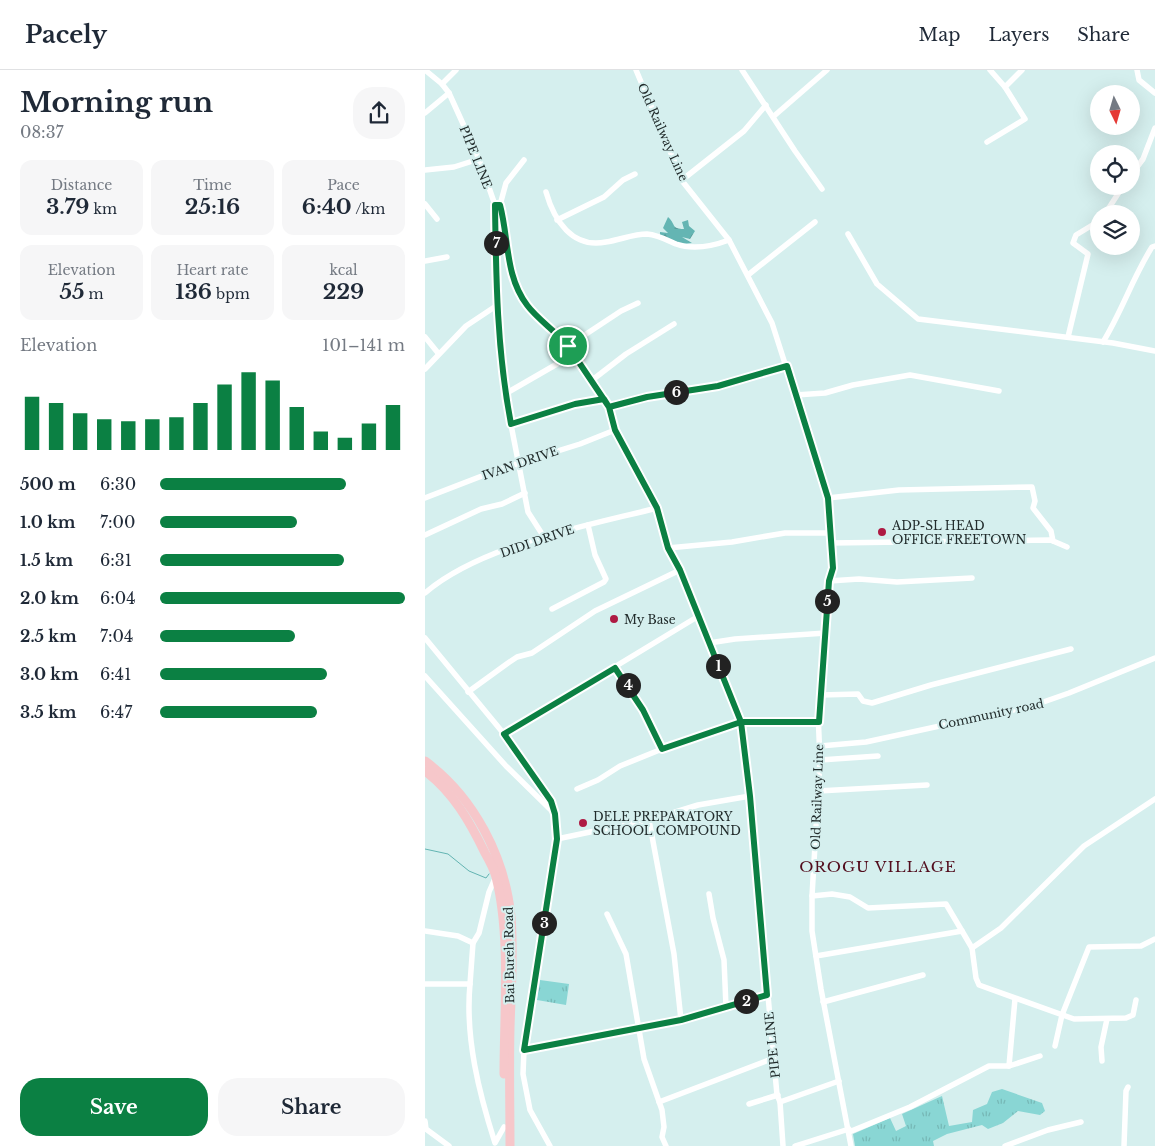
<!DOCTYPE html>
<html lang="en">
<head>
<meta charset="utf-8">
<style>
  :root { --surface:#fff; --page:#f6f6f7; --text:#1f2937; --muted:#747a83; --line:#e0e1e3; --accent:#0b8043 }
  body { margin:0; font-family:"Libre Baskerville",serif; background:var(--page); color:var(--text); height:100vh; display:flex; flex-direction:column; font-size:19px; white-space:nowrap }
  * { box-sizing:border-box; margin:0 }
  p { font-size:16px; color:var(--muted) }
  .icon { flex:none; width:28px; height:28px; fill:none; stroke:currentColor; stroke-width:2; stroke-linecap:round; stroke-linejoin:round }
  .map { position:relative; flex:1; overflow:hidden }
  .drawer { display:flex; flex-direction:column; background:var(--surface); width:425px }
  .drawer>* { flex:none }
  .needle { width:32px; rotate:175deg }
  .controls { position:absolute; left:665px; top:15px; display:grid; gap:10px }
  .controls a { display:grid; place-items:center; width:50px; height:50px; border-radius:50%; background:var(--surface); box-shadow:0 5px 20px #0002; font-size:25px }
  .pin { position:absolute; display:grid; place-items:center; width:42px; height:42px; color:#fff; margin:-21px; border:2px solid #fff; border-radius:50%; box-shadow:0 1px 5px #0007 }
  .km { position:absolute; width:25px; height:25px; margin:-12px; border-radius:50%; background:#222; color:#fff; font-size:14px; line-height:25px; text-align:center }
  .round { display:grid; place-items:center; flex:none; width:52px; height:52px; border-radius:20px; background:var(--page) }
  .summary { display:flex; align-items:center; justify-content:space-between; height:85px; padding:0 20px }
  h1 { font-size:28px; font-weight:800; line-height:38px }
  .metrics { display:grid; grid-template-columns:repeat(3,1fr); gap:8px; height:85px; padding:5px 20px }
  .metrics div { display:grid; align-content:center; border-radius:12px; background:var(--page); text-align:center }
  .metrics b { font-size:21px; font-weight:800 }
  .metrics small { font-size:14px; font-weight:400 }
  .metrics p { font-size:14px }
  .chart { height:140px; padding:10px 20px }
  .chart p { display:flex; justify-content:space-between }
  .chart svg { width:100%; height:90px; margin-top:5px; stroke:var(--accent); stroke-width:6 }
  .action { display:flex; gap:10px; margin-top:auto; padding:10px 20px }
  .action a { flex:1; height:58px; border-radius:20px; background:var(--accent); color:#fff; font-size:20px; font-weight:800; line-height:58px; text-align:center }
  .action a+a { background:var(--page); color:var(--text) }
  ul { padding:0 20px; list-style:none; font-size:16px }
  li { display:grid; grid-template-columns:80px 60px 1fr; align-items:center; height:38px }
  li i { height:12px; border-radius:6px; background:var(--accent) }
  header { display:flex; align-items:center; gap:30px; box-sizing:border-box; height:70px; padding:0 25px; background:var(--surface); border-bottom:1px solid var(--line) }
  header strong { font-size:24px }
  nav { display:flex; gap:28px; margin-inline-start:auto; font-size:18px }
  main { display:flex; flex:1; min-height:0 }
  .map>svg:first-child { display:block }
  .grass { fill:url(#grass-tufts) }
  .forest { fill:url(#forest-firs) }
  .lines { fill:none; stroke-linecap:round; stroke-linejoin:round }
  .stream { stroke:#63b4b2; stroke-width:1 }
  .minor { stroke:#fff; stroke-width:5.5 }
  .highway { stroke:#f6c7ca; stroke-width:9 }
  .route-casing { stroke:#fff; stroke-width:10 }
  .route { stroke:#0b8043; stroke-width:6 }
  .poi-dot { fill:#ae1a43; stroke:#d5efee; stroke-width:2 }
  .labels { text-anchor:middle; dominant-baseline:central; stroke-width:4; stroke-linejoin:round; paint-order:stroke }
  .street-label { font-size:12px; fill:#222c2c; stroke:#d5efee }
  .poi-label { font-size:12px; fill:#222c2c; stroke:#d5efee; text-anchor:start }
  .quarter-label { font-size:15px; letter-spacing:1px; fill:#520d1d; stroke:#d5efee }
</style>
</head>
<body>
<header>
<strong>Pacely</strong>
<nav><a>Map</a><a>Layers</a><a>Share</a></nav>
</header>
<main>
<section class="drawer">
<div class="summary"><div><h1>Morning run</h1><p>08:37</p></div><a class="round"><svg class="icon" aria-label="share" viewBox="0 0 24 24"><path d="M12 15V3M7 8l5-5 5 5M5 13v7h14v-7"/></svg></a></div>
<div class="metrics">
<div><p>Distance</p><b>3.79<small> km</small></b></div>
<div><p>Time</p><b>25:16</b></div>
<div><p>Pace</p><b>6:40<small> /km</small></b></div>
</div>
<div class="metrics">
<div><p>Elevation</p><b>55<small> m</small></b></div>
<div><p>Heart rate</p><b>136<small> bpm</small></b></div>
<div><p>kcal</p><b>229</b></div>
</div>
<div class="chart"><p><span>Elevation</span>101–141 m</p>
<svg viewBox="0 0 160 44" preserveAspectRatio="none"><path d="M5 44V18M15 44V21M25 44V26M35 44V29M45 44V30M55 44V29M65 44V28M75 44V21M85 44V12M95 44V6M105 44V10M115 44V23M125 44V35M135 44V38M145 44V31M155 44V22"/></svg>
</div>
<ul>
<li><b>500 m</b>6:30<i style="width:76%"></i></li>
<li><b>1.0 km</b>7:00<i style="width:56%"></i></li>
<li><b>1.5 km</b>6:31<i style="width:75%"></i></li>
<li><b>2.0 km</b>6:04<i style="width:100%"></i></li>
<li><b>2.5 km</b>7:04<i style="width:55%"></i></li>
<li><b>3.0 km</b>6:41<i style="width:68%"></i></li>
<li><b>3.5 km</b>6:47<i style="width:64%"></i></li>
</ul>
<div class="action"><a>Save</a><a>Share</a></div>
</section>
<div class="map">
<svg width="730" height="1076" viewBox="0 0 730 1076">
  <defs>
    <pattern id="grass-tufts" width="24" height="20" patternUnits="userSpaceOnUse" patternTransform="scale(1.25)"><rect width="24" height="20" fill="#89d6d4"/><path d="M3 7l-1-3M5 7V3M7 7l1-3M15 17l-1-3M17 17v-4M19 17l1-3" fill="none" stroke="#76b8b6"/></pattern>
    <pattern id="forest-firs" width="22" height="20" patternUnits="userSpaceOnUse" patternTransform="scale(1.25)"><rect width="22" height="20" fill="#64b5b3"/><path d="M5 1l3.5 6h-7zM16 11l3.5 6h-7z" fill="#529392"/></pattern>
  </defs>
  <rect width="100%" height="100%" fill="#d5efee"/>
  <!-- grass -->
  <g class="grass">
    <polygon points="115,910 144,914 141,935 112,930"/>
    <polygon points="577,1019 617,1033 620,1041 615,1045 593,1041 578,1053 563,1059 557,1055 522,1064 508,1071 509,1076 430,1076 428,1064 465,1048 471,1061 481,1056 477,1044 517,1026 524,1056 547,1052 548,1040 562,1034 567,1022"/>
  </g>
  <!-- forest -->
  <path class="forest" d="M243,147C251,154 246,159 259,159L257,152L263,150L264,156L270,161L265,169L257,167L267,173L255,174L235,165V162L243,163L238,158Z"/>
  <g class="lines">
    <!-- stream -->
    <polyline class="stream" points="0,779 23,784 44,801 61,808 64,804"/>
    <!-- minor -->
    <g class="minor">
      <polyline points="0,0 17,14 24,23 54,89 70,135 75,135 85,196 90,215 107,241 143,274 184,337 190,360 232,438 243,478 255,500 316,652 325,726 352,1025 355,1032 358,1076"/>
      <polyline points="211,0 258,112 304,170 347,253 403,428 407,498 404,511 398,601 393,642 395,690 387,826 387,861 396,919 426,1076"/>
      <polyline points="317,0 370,81 397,119"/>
      <polyline points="565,0 580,17"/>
      <polyline points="712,0 714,10 730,23"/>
      <polyline points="17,14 31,0"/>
      <polyline points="0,43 24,23"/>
      <polyline points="349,46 402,0"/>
      <polyline points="562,72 600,49 580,17 597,0"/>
      <polyline points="0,100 29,97 54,89"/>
      <polyline points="706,105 718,89 730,58"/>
      <polyline points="257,110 319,61 341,35"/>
      <path d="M121,122C129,150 147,179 181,172C195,170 208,164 222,164C233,165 242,170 251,174C268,180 288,176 304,170"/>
      <polyline points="0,134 12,149"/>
      <polyline points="70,135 71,236 80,324 103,442 119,467"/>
      <polyline points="75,135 81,113 99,90"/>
      <polyline points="680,144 698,116"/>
      <polyline points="132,150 179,127 198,110 210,104"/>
      <polyline points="423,164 452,214 493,249 688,273 730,281"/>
      <polyline points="0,191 22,187"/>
      <polyline points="323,205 390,152"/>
      <polyline points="0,267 13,283"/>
      <polyline points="643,267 663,184 648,173 651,165 674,151"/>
      <path d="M678,272C697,241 708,207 727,177L730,176"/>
      <polyline points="143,276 196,241 213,233"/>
      <polyline points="0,299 41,256 71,236"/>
      <polyline points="166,311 201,284 249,254"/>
      <polyline points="80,324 132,294"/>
      <polyline points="371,325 400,323 428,315 485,305 574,321"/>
      <polyline points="184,337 221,327 293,316 362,296"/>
      <polyline points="86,354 150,335 179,329"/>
      <polyline points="0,428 75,399 155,374 190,360"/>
      <polyline points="403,428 474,420 607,417 610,431 608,438 626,461 628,471 642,477"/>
      <polyline points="0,465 56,439 77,434 100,423"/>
      <polyline points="405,473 625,470 628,471"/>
      <polyline points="243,478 307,472 360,463 405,463"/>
      <polyline points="404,511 434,509 472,512 547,508"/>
      <path d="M0,523C56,475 161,456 232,438"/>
      <polyline points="127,539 179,512 181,509 170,485 163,455"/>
      <polyline points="0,568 79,664 119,718 130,744 131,785 99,980 98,1004 105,1040 125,1076"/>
      <polyline points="284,573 310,569 401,563"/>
      <polyline points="190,598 218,640 237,679"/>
      <polyline points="0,606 81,696 128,742"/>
      <polyline points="43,622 83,593 92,587 107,583 170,541 255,500"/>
      <polyline points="396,625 433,624 438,631 447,633 506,615 646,579"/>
      <polyline points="79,664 272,547"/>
      <polyline points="395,676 441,672 607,636 644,623 730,588"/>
      <polyline points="395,690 453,686"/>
      <polyline points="152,719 173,710 195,696 237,679 316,652 394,652"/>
      <polyline points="393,721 502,715"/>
      <polyline points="224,750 249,884 256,950"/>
      <polyline points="132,769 231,748 273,735 325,726"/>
      <polyline points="284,824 288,848 299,890 301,937"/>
      <polyline points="387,826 407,824 425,827 443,838 521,834 537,861"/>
      <polyline points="182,844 201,884 219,989 237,1040 239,1057 237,1067 241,1076"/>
      <polyline points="0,861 33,866 48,873"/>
      <polyline points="547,878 576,858 659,776 730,729"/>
      <polyline points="391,886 537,861 547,878 551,908 554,915 649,949 701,948 708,945 711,930"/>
      <polyline points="0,914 45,914 48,873 54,863 64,822 71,806"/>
      <path d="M45,914C40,968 54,1023 70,1073L79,1057"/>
      <polyline points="398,932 498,905"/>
      <polyline points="630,976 637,945 664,877 716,876 730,869"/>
      <polyline points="99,980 256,950 342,925"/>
      <polyline points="677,991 676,977 682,949"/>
      <polyline points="584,996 590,929"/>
      <polyline points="234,1032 349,988"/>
      <polyline points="355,1032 414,1011"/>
      <polyline points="324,1034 353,1025"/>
      <polyline points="0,1051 1,1059 24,1076"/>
      <polyline points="424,1062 485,1037 564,996 584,996 615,986"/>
      <polyline points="370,1076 424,1059"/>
      <polyline points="580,1076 623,1060 656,1052"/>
      <polyline points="699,1076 701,1021 703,1017"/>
    </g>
    <!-- highway -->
    <g class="highway">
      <path d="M0,691C49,727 80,787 86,847C89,884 86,921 85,958C84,997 85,1037 85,1076"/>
      <path d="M0,701C28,722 45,752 60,783C64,790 69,799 71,807C86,866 79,942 79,1004"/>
    </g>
  </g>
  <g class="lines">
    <!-- route casing -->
    <g class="route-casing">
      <path id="route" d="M143,276L184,337L190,360L232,438L243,478L255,500L316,652L325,726L342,925L256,950L99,980L132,769L130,744L126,731L79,664L190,598L218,640L237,679L316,652H394L404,511L408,498L403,428L362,296L293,316L222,327L184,337L179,329L150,334L86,354C72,281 71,209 70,135H75C84,169 80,206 102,235C113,250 131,261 143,276"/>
    </g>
    <!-- route -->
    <use href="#route" class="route"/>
  </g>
  <!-- markers -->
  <g class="poi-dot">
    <circle cx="457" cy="462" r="5"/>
    <circle cx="189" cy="549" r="5"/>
    <circle cx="158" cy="753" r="5"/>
  </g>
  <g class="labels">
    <!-- street labels -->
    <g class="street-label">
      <text transform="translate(238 62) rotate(66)">Old Railway Line</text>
      <text transform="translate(51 87) rotate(68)">PIPE LINE</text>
      <text transform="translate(95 393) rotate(-19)">IVAN DRIVE</text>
      <text transform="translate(112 471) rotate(-19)">DIDI DRIVE</text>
      <text transform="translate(566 644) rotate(-12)">Community road</text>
      <text transform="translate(392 727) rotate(-88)">Old Railway Line</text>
      <text transform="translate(84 885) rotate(-91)">Bai Bureh Road</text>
      <text transform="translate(347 975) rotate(-96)">PIPE LINE</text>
    </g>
    <!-- poi labels -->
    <g class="poi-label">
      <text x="467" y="455">ADP-SL HEAD<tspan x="467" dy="14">OFFICE FREETOWN</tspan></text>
      <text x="199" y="549">My Base</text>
      <text x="168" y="746">DELE PREPARATORY<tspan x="168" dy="14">SCHOOL COMPOUND</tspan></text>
    </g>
    <!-- quarter labels -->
    <g class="quarter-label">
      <text x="453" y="796">OROGU VILLAGE</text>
    </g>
  </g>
</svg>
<div class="controls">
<a><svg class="needle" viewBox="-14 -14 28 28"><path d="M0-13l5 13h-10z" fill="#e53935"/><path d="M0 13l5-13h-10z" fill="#747a83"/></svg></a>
<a><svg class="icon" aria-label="locate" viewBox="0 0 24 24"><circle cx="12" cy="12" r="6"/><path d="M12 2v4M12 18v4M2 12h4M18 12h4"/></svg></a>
<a><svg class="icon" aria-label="layers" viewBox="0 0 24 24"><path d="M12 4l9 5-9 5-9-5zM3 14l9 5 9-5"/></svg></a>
</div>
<div class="pin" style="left:143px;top:276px;background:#1e9e55"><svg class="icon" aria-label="arrive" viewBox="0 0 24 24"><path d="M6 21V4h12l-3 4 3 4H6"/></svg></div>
<b class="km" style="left:293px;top:596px">1</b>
<b class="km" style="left:321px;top:931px">2</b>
<b class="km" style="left:119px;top:853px">3</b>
<b class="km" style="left:203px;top:615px">4</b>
<b class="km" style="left:402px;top:531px">5</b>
<b class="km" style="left:251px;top:322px">6</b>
<b class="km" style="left:71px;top:173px">7</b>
</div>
</main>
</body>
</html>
